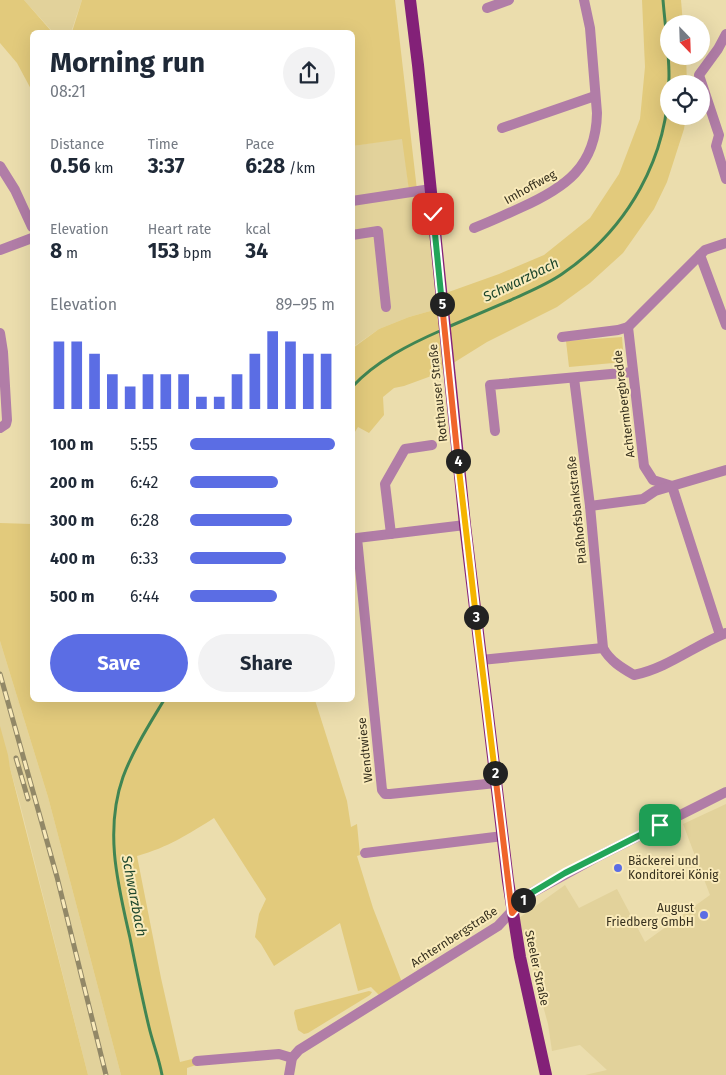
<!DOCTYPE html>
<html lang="en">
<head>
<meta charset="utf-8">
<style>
  :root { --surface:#fff; --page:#f2f2f3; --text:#1f2937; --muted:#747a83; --accent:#5b6de4 }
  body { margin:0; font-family:"Fira Sans",sans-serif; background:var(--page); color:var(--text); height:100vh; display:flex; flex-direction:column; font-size:19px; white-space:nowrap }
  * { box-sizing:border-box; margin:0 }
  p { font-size:16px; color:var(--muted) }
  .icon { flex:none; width:28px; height:28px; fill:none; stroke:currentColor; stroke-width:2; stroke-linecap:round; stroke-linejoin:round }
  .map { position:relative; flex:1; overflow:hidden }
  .details { position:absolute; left:30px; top:30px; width:325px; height:672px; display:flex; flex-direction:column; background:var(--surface); border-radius:8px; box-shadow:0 5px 20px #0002 }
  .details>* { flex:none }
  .needle { width:32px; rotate:157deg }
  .buttons { position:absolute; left:660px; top:15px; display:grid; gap:10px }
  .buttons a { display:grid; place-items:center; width:50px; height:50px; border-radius:50%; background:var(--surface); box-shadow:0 5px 20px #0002; font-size:25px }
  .pin { position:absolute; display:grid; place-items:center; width:42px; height:42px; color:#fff; margin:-21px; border-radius:10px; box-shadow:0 2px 8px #0006 }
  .km { position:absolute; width:25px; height:25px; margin:-12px; border-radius:50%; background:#222; color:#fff; font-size:14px; line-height:25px; text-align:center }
  .round { display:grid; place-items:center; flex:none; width:52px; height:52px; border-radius:26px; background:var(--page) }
  .summary { display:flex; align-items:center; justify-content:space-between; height:85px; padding:0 20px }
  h1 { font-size:28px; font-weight:700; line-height:38px }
  .stats { display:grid; grid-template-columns:repeat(3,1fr); gap:8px; height:85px; padding:5px 20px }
  .stats div { display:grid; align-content:center }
  .stats b { font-size:21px; font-weight:700 }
  .stats small { font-size:14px; font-weight:400 }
  .stats p { font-size:14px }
  .chart { height:140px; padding:10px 20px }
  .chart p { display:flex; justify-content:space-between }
  .chart svg { width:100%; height:90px; margin-top:5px; stroke:var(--accent); stroke-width:6 }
  .cta { display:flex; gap:10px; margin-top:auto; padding:10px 20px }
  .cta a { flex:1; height:58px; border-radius:30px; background:var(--accent); color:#fff; font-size:20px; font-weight:700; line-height:58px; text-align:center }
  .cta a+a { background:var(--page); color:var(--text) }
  ul { padding:0 20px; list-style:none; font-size:16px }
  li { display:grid; grid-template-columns:80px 60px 1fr; align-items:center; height:38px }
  li i { height:12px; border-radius:6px; background:var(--accent) }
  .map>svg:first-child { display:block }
  .built { fill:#e2d29b }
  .green { fill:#e2ca7c }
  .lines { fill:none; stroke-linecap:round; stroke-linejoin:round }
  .stream { stroke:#408553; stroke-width:3 }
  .minor { stroke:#b17da7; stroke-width:10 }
  .major { stroke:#832178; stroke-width:12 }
  .rail-casing { stroke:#928867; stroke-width:5 }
  .rail { stroke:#f9eaba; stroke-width:3; stroke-dasharray:9; stroke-linecap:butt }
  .split-1-casing { stroke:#fff; stroke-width:10 }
  .split-2-casing { stroke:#fff; stroke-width:10 }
  .split-3-casing { stroke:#fff; stroke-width:10 }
  .split-4-casing { stroke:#fff; stroke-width:10 }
  .split-5-casing { stroke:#fff; stroke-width:10 }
  .split-6-casing { stroke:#fff; stroke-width:10 }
  .split-1 { stroke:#22a559; stroke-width:6 }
  .split-2 { stroke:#f0652b; stroke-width:6 }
  .split-3 { stroke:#f5b400; stroke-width:6 }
  .split-4 { stroke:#f5b400; stroke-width:6 }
  .split-5 { stroke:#f0652b; stroke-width:6 }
  .split-6 { stroke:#22a559; stroke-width:6 }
  .poi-dot { fill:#5b6de4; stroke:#f9eaba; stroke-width:2 }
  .labels { text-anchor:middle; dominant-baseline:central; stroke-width:4; stroke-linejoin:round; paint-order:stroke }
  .street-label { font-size:12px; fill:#36301e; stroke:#f9eaba }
  .poi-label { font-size:12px; fill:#36301e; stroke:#f9eaba; text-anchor:start }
  .water-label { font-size:14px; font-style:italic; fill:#1d462c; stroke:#f9eaba }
</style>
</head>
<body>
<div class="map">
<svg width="726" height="1075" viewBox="0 0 726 1075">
  <rect width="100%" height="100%" fill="#ebddad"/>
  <!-- built -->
  <g class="built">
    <polygon points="24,0 82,0 71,32 53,32"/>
    <polygon points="403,138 409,191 353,200 353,146"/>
    <polygon points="430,190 441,308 409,317 379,329 353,347 353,201"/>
    <polygon points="0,641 48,797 121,1075 88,1075 20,804 0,732"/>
    <polygon points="726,804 726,1075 585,1075 607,1070 580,1045 552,1051 548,1024 519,918 565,885 579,908 617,889 645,942 710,895 683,824"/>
  </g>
  <!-- green -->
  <g class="green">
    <polygon points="0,0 24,0 52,32 62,32 32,32 32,91 17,63 0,43"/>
    <polygon points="82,0 395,0 417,190 409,191 402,139 353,146 352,32 72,32"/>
    <polygon points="642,0 681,0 683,24 669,24 669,56 686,56 687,84 669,84 669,116 686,116 684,129 667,182 654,209 623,253 590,283 557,307 487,342 434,375 404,386 394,388 383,397 384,415 369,433 358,427 353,435 353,348 379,329 409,317 441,308 443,294 499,274 544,255 590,218 619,174 640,119 645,67"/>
    <polygon points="622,337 624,362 569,367 566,341"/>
    <path d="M0,523L32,524V700H315L347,801L351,827L357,824L360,855L357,856L373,908L403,985L382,998L371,987L358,991L340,923L274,966L261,944L255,937L259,914L266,899L214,818C187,835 169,847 137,856L161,978L180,1062L196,1058V1065L187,1068V1075H121L48,797L0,641Z"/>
    <polygon points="0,726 8,755 10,768 88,1075 0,1075"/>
    <polygon points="369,991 372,992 370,995 308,1033 304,1034 298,1030 294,1013 295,1010"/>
  </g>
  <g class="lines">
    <!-- stream -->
    <g class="stream">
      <path d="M448,327C469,318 490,309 511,300C528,292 546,285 562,274C628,229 669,157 669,76C669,51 665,25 663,0"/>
      <path d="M352,387C376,361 410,344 442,330"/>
      <path d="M162,1075C159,1058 153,1044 149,1027C142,998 136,968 130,938C118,885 104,831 123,777C133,750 149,725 164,700"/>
    </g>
    <!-- minor -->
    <g class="minor">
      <polyline points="487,8 509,0"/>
      <polyline points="726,34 718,49 699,75 719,135 716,146 726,179"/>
      <polyline points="502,128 595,96"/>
      <polyline points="0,166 15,190 32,227"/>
      <polyline points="352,201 431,189"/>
      <path d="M474,228C490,222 505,215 520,208C565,188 596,167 597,113L590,28L584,0"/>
      <polyline points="352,235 378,231 386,307"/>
      <polyline points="0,250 32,238"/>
      <polyline points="700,255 726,325"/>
      <polyline points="628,327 644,466 653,480 672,486 720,635"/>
      <polyline points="0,333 3,352 7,420 6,424 0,428"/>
      <polyline points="562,337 618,330 628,327 705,250 726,243"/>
      <path d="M574,378L590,506L603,648C610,661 622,668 634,675C668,668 695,645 726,633"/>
      <polyline points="495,431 490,385 633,372"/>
      <polyline points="590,506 643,499 655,491 726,470"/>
      <polyline points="465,525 357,538 382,790 385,794 390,794 496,783"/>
      <polyline points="391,534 385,484 405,449 432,445"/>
      <polyline points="481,660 603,648"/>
      <polyline points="365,853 503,836"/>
      <polyline points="197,1061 279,1054 292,1058"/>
      <polyline points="289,1075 292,1058 299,1050 498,926 525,897 533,892 595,858 726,792"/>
    </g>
    <!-- major -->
    <polyline class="major" points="410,0 418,65 465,525 508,881 520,957 546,1075"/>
    <!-- rail casing -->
    <g class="rail-casing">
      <g id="rail">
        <polyline points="0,674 57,877 106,1075"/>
        <polyline points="16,758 28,799"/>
      </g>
    </g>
    <!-- rail -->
    <use href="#rail" class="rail"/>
  </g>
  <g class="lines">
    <!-- split-1 casing -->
    <g class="split-1-casing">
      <polyline id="split-1" points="523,900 533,892 565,873 660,825"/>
    </g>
    <!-- split-2 casing -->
    <g class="split-2-casing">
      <polyline id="split-2" points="495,773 512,913 523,900"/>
    </g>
    <!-- split-3 casing -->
    <g class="split-3-casing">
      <polyline id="split-3" points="476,617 495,773"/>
    </g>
    <!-- split-4 casing -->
    <g class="split-4-casing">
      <polyline id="split-4" points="458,461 476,617"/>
    </g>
    <!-- split-5 casing -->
    <g class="split-5-casing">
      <polyline id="split-5" points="442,304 458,461"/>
    </g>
    <!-- split-6 casing -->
    <g class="split-6-casing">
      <polyline id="split-6" points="433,214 442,304"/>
    </g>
    <!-- split-1 -->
    <use href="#split-1" class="split-1"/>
    <!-- split-2 -->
    <use href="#split-2" class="split-2"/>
    <!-- split-3 -->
    <use href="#split-3" class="split-3"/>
    <!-- split-4 -->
    <use href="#split-4" class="split-4"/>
    <!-- split-5 -->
    <use href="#split-5" class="split-5"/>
    <!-- split-6 -->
    <use href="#split-6" class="split-6"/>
  </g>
  <!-- markers -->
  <g class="poi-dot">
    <circle cx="618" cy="868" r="5"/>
    <circle cx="704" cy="915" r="5"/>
  </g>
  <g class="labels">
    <!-- street labels -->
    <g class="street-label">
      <text transform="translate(530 187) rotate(-29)">Imhoffweg</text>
      <text transform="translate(438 393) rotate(-96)">Rotthauser Straße</text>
      <text transform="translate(624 404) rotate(-97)">Achtermbergbredde</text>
      <text transform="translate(577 510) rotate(-96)">Plaßhofsbankstraße</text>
      <text transform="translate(365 750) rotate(-96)">Wendtwiese</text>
      <text transform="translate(454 937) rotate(-33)">Achternbergstraße</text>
      <text transform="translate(537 968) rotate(78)">Steeler Straße</text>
    </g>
    <!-- poi labels -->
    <g class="poi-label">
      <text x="628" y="861">Bäckerei und<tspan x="628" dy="14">Konditorei König</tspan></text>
      <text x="694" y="908" text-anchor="end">August<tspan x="694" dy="14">Friedberg GmbH</tspan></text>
    </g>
    <!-- water labels -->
    <g class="water-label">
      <text transform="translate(521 280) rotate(-26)">Schwarzbach</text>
      <text transform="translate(134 896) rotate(79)">Schwarzbach</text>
    </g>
  </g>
</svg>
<div class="buttons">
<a><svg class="needle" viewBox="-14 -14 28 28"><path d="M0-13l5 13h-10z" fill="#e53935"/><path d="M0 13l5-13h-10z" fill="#747a83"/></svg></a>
<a><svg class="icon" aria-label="locate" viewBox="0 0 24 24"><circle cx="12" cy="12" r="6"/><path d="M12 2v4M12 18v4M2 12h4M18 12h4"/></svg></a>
</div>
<div class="pin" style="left:660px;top:825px;background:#1e9e55"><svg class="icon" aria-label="arrive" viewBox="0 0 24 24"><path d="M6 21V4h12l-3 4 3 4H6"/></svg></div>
<div class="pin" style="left:433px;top:214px;background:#d93025"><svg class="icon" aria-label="check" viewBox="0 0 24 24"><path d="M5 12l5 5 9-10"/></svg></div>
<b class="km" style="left:523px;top:900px">1</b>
<b class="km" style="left:495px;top:773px">2</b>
<b class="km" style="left:476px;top:617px">3</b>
<b class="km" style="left:458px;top:461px">4</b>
<b class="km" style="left:442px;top:304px">5</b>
<section class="details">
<div class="summary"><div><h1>Morning run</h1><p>08:21</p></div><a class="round"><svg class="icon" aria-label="share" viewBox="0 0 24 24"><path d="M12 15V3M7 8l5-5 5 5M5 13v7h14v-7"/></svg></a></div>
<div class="stats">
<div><p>Distance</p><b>0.56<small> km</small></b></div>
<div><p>Time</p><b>3:37</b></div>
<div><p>Pace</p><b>6:28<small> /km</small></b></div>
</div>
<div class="stats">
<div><p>Elevation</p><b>8<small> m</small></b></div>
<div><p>Heart rate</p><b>153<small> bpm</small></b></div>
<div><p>kcal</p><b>34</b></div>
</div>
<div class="chart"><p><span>Elevation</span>89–95 m</p>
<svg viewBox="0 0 160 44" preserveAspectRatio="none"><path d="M5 44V11M15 44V11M25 44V17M35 44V27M45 44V33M55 44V27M65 44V27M75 44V27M85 44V38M95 44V38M105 44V27M115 44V17M125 44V6M135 44V11M145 44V17M155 44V17"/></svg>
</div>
<ul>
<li><b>100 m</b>5:55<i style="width:100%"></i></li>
<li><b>200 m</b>6:42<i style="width:61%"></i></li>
<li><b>300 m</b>6:28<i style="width:70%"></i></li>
<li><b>400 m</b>6:33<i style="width:66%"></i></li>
<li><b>500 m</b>6:44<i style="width:60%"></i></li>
</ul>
<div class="cta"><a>Save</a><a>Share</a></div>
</section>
</div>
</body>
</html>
